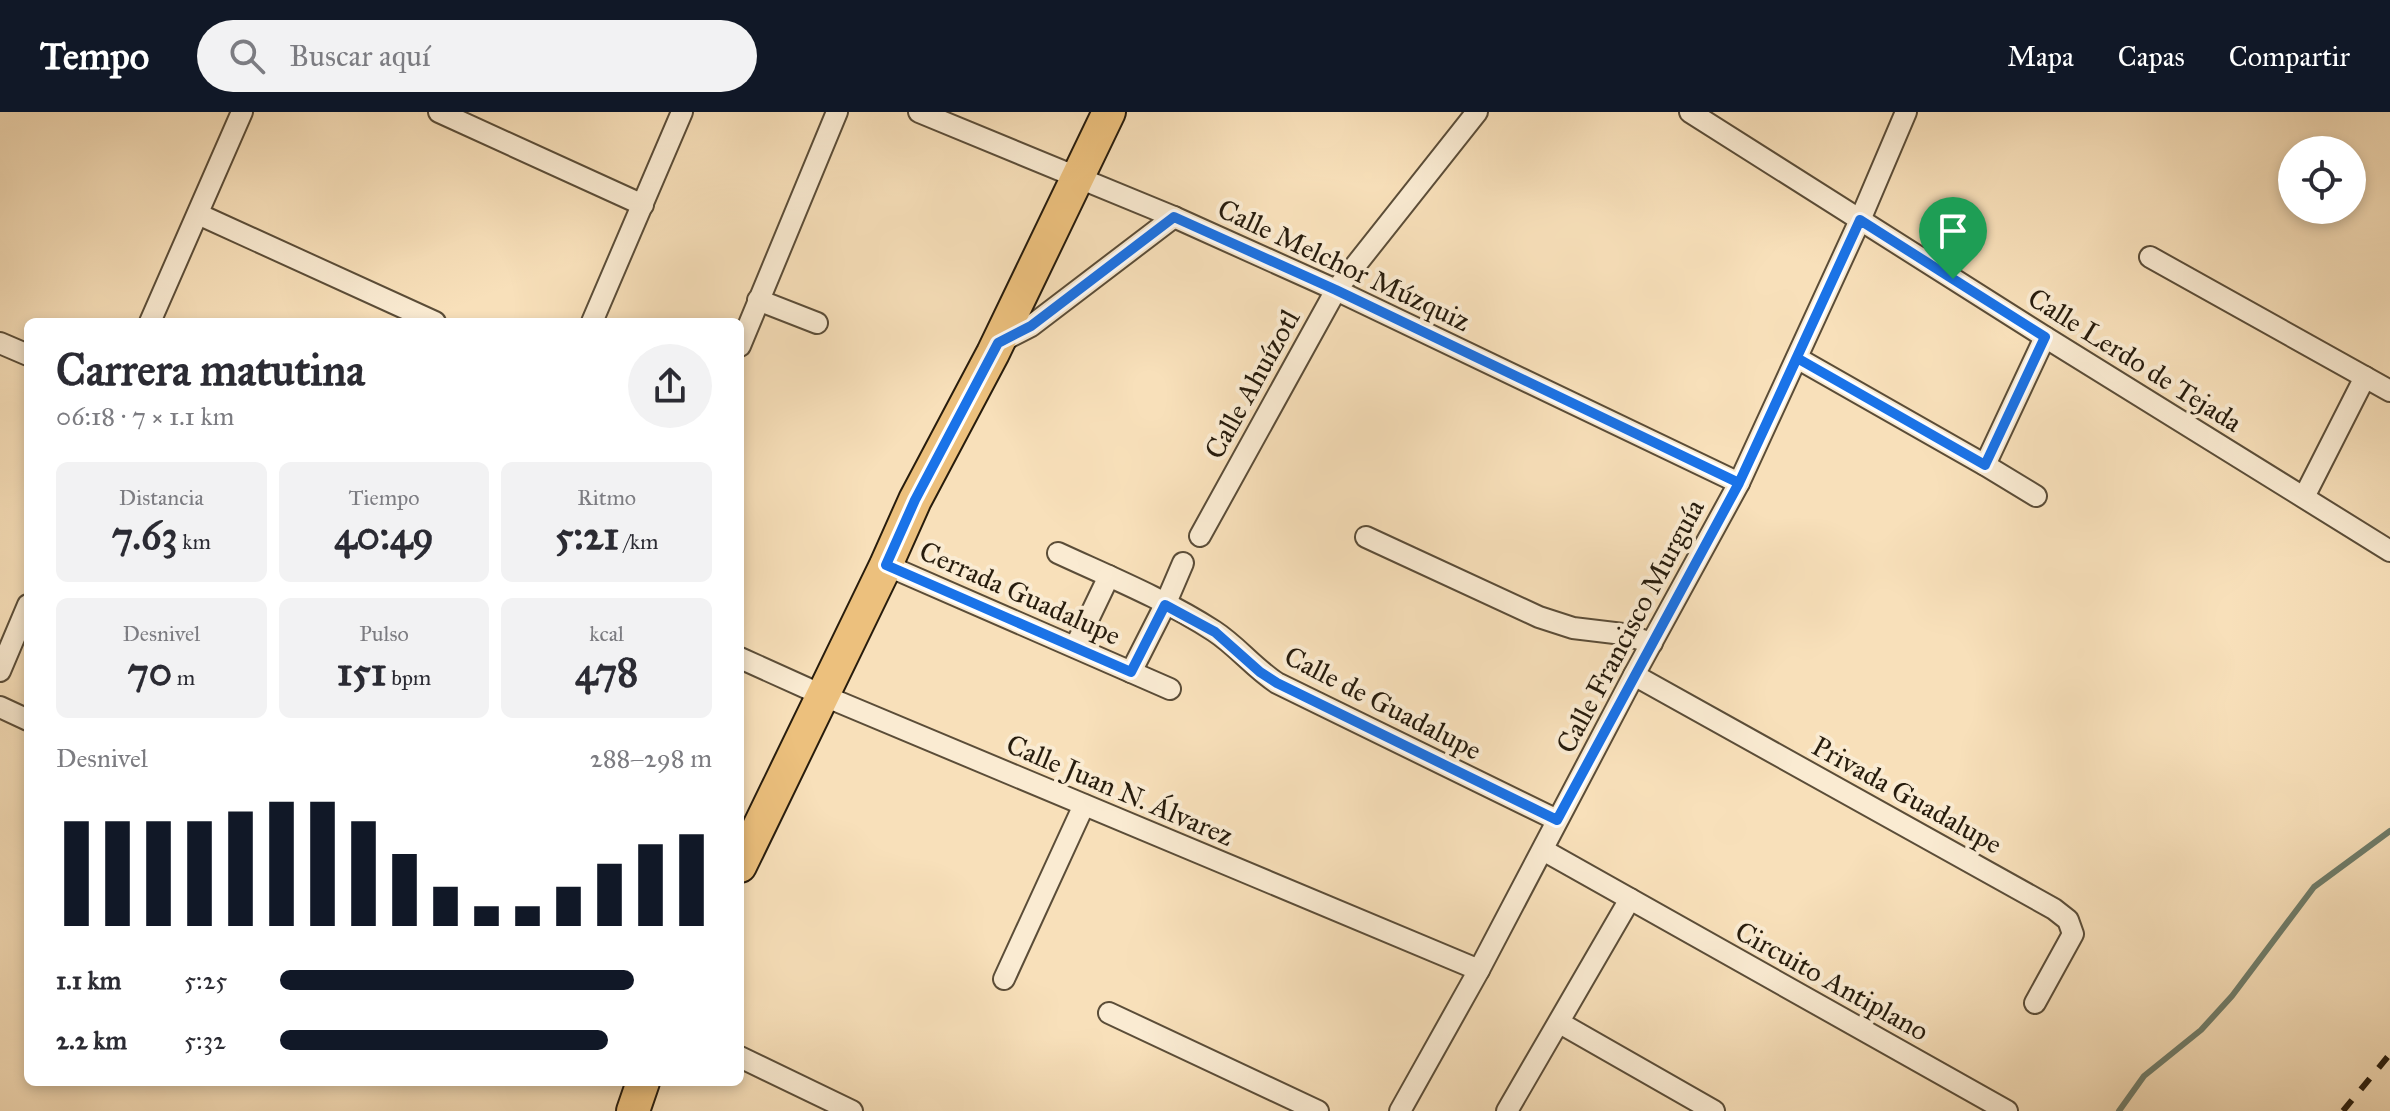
<!DOCTYPE html>
<html lang="es">
<head>
<meta charset="utf-8">
<style>
  :root { --surface:#fff; --page:#f2f2f3; --text:#2b2b33; --muted:#7c7c81; --accent:#111827 }
  body { margin:0; font-family:"IM FELL Great Primer",serif; background:var(--page); color:var(--text); height:100vh; display:flex; flex-direction:column; font-size:30px; white-space:nowrap }
  * { box-sizing:border-box; margin:0 }
  p { font-size:26px; color:var(--muted) }
  .icon { flex:none; width:44px; height:44px; fill:none; stroke:currentColor; stroke-width:2; stroke-linecap:round; stroke-linejoin:round }
  .map { position:relative; flex:1; overflow:hidden }
  .drawer { position:absolute; left:24px; top:206px; width:720px; height:768px; display:flex; flex-direction:column; background:var(--surface); border-radius:12px; box-shadow:0 4px 12px #0003 }
  .drawer>* { flex:none }
  .tools { position:absolute; left:2278px; top:24px; display:grid; gap:16px }
  .tools a { display:grid; place-items:center; width:88px; height:88px; border-radius:50%; background:var(--surface); box-shadow:0 4px 12px #0003; font-size:40px }
  .pin { position:absolute; display:grid; place-items:center; width:68px; height:68px; color:#fff; margin:-82px -34px; border-radius:50% 50% 50% 0; rotate:-45deg; box-shadow:0 0 8px #0007 }
  .pin .icon { rotate:45deg }
  .round { display:grid; place-items:center; flex:none; width:84px; height:84px; border-radius:42px; background:var(--page) }
  .summary { display:flex; align-items:center; justify-content:space-between; height:136px; padding:0 32px }
  h1 { font-size:44px; font-weight:700; line-height:60px }
  .metrics { display:grid; grid-template-columns:repeat(3,1fr); gap:12px; height:136px; padding:8px 32px }
  .metrics div { display:grid; align-content:center; border-radius:12px; background:var(--page); text-align:center }
  .metrics b { font-size:40px; font-weight:700 }
  .metrics small { font-size:22px; font-weight:400 }
  .metrics p { font-size:22px }
  .chart { height:224px; padding:16px 32px }
  .chart p { display:flex; justify-content:space-between }
  .chart svg { width:100%; height:144px; margin-top:8px; stroke:var(--accent); stroke-width:6 }
  ul { padding:0 32px; list-style:none; font-size:26px }
  li { display:grid; grid-template-columns:128px 96px 1fr; align-items:center; height:60px }
  li i { height:20px; border-radius:10px; background:var(--accent) }
  header { display:flex; align-items:center; gap:48px; box-sizing:border-box; height:112px; padding:0 40px; background:var(--accent); color:#fff }
  header strong { font-size:38px }
  nav { display:flex; gap:44px; margin-inline-start:auto; font-size:28px }
  .search { width:560px; height:72px; background:var(--page); display:flex; align-items:center; gap:20px; box-sizing:border-box; padding:0 28px; border-radius:44px; color:var(--muted); font-size:30px }
  .map>svg:first-child { display:block }
  .lines { fill:none; stroke-linecap:round; stroke-linejoin:round }
  .stream { stroke:#6f7d6b; stroke-width:6 }
  .minor-casing { stroke:#5b4d38; stroke-width:24 }
  .primary-casing { stroke:#271c0d; stroke-width:36 }
  .minor { stroke:#faebd2; stroke-width:20 }
  .primary { stroke:#ecc07d; stroke-width:32 }
  .rail { stroke:#271c0d; stroke-width:6; stroke-dasharray:14 14; stroke-linecap:butt }
  .route-casing { stroke:#fff; stroke-width:16 }
  .route { stroke:#1a73e8; stroke-width:10 }
  .labels { text-anchor:middle; dominant-baseline:central; stroke-width:8; stroke-linejoin:round; paint-order:stroke }
  .street-label { font-size:28px; fill:#271c0d; stroke:#faebd2 }
</style>
</head>
<body>
<header>
<strong>Tempo</strong>
<div class="search"><svg class="icon" aria-label="search" viewBox="0 0 24 24"><circle cx="10" cy="10" r="6"/><path d="M15 15l6 6"/></svg>Buscar aquí</div>
<nav><a>Mapa</a><a>Capas</a><a>Compartir</a></nav>
</header>
<div class="map">
<svg width="2390" height="999" viewBox="0 0 2390 999">
  <rect width="100%" height="100%" fill="#f8e0ba"/>
  <filter id="stains"><feTurbulence type="fractalNoise" baseFrequency=".0025" numOctaves="4"/><feColorMatrix values="0 0 0 0 .2 0 0 0 0 .09 0 0 0 0 .02 0 0 0 .5 -.17"/></filter>
  <radialGradient id="worn" r=".72"><stop offset=".6" stop-color="#630" stop-opacity="0"/><stop offset="1" stop-color="#630" stop-opacity=".3"/></radialGradient>
  <g class="lines">
    <!-- stream -->
    <polyline class="stream" points="2119,999 2144,964 2201,918 2232,884 2314,775 2390,719"/>
    <!-- minor casing -->
    <g class="minor-casing">
      <g id="minor">
        <polyline points="439,0 643,93"/>
        <polyline points="919,0 1174,105 1336,178 1739,371"/>
        <polyline points="1690,0 2045,225 2390,439"/>
        <polyline points="198,102 435,210"/>
        <polyline points="2150,145 2390,279"/>
        <polyline points="758,188 817,211"/>
        <polyline points="150,210 242,0"/>
        <polyline points="592,210 682,0"/>
        <polyline points="0,231 28,243"/>
        <polyline points="998,231 1031,214 1174,105"/>
        <polyline points="740,234 837,0"/>
        <polyline points="1797,246 1985,353 2036,384"/>
        <polyline points="1985,353 2045,225"/>
        <polyline points="2304,385 2365,265"/>
        <polyline points="1200,424 1336,178 1477,0"/>
        <polyline points="1366,425 1539,505 1573,516 1623,522 1652,531"/>
        <path d="M1058,441C1110,465 1166,488 1214,519C1237,534 1254,556 1277,571L1557,708"/>
        <polyline points="886,453 1170,577"/>
        <polyline points="1075,535 1109,464"/>
        <polyline points="740,546 822,583 1479,858"/>
        <polyline points="0,559 28,493"/>
        <polyline points="1131,560 1165,493 1183,451"/>
        <polyline points="1634,563 2054,797 2068,808 2073,822 2035,891"/>
        <polyline points="0,595 28,608"/>
        <polyline points="1543,738 2007,999"/>
        <polyline points="1004,867 1084,693"/>
        <polyline points="1109,901 1318,999"/>
        <polyline points="1560,911 1714,999"/>
        <polyline points="740,945 852,999"/>
        <polyline points="1400,999 1479,858 1634,563 1739,371 1860,108 1906,0"/>
        <polyline points="1507,999 1630,787"/>
      </g>
    </g>
    <!-- primary casing -->
    <g class="primary-casing">
      <g id="primary">
        <polyline points="740,754 886,453 915,388 993,241 1109,0"/>
        <polyline points="633,999 643,970"/>
      </g>
    </g>
    <!-- minor -->
    <use href="#minor" class="minor"/>
    <!-- primary -->
    <use href="#primary" class="primary"/>
    <!-- rail -->
    <polyline class="rail" points="2343,999 2390,942"/>
  </g>
  <g class="lines">
    <!-- route casing -->
    <g class="route-casing">
      <polyline id="route" points="1953,167 1860,108 1739,371 1336,178 1174,105 1031,214 998,231 915,388 886,453 1131,560 1165,493 1215,520 1260,560 1277,571 1557,708 1739,371 1797,246 1985,353 2045,225 1953,167"/>
    </g>
    <!-- route -->
    <use href="#route" class="route"/>
  </g>
  <g class="labels">
    <!-- street labels -->
    <g class="street-label">
      <text transform="translate(1344 153) rotate(25)">Calle Melchor Múzquiz</text>
      <text transform="translate(2135 248) rotate(32)">Calle Lerdo de Tejada</text>
      <text transform="translate(1252 272) rotate(-61)">Calle Ahuízotl</text>
      <text transform="translate(1020 481) rotate(24)">Cerrada Guadalupe</text>
      <text transform="translate(1630 514) rotate(-62)">Calle Francisco Murguía</text>
      <text transform="translate(1383 591) rotate(27)">Calle de Guadalupe</text>
      <text transform="translate(1120 678) rotate(23)">Calle Juan N. Álvarez</text>
      <text transform="translate(1907 683) rotate(29)">Privada Guadalupe</text>
      <text transform="translate(1832 869) rotate(29)">Circuito Antiplano</text>
    </g>
  </g>
  <rect width="100%" height="100%" filter="url(#stains)"/>
  <rect width="100%" height="100%" fill="url(#worn)"/>
</svg>
<div class="tools">
<a><svg class="icon" aria-label="locate" viewBox="0 0 24 24"><circle cx="12" cy="12" r="6"/><path d="M12 2v4M12 18v4M2 12h4M18 12h4"/></svg></a>
</div>
<div class="pin" style="left:1953px;top:167px;background:#1e9e55"><svg class="icon" aria-label="arrive" viewBox="0 0 24 24"><path d="M6 21V4h12l-3 4 3 4H6"/></svg></div>
<section class="drawer">
<div class="summary"><div><h1>Carrera matutina</h1><p>06:18 · 7 × 1.1 km</p></div><a class="round"><svg class="icon" aria-label="share" viewBox="0 0 24 24"><path d="M12 15V3M7 8l5-5 5 5M5 13v7h14v-7"/></svg></a></div>
<div class="metrics">
<div><p>Distancia</p><b>7.63<small> km</small></b></div>
<div><p>Tiempo</p><b>40:49</b></div>
<div><p>Ritmo</p><b>5:21<small> /km</small></b></div>
</div>
<div class="metrics">
<div><p>Desnivel</p><b>70<small> m</small></b></div>
<div><p>Pulso</p><b>151<small> bpm</small></b></div>
<div><p>kcal</p><b>478</b></div>
</div>
<div class="chart"><p><span>Desnivel</span>288–298 m</p>
<svg viewBox="0 0 160 44" preserveAspectRatio="none"><path d="M5 44V12M15 44V12M25 44V12M35 44V12M45 44V9M55 44V6M65 44V6M75 44V12M85 44V22M95 44V32M105 44V38M115 44V38M125 44V32M135 44V25M145 44V19M155 44V16"/></svg>
</div>
<ul>
<li><b>1.1 km</b>5:25<i style="width:82%"></i></li>
<li><b>2.2 km</b>5:32<i style="width:76%"></i></li>
</ul>
</section>
</div>
</body>
</html>
